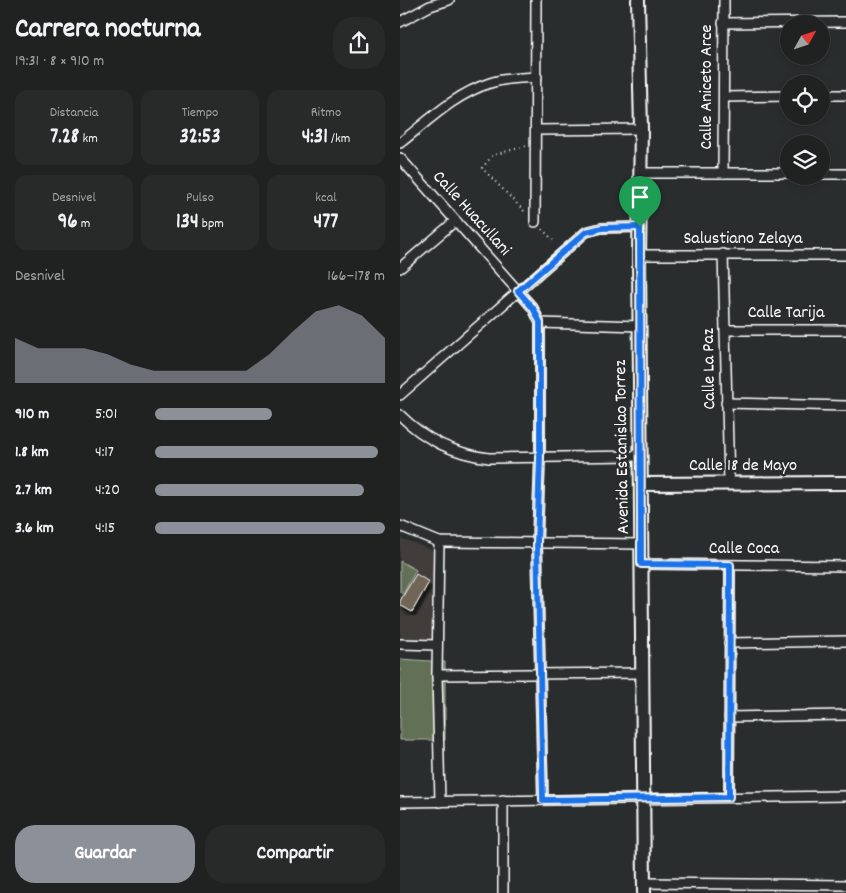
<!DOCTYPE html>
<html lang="es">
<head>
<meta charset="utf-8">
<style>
  :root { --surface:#202222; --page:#282a2a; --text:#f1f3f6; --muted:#a2a4a5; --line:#3d3f40; --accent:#8c9099 }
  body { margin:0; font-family:Dekko,sans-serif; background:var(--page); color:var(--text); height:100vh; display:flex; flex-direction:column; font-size:19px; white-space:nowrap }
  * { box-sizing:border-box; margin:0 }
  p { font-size:16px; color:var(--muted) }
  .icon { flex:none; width:28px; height:28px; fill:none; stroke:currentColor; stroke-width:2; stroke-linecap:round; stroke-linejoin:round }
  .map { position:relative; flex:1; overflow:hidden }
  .sheet { display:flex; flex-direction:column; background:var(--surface); width:400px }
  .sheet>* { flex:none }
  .needle { width:32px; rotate:50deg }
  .tools { position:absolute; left:380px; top:15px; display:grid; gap:10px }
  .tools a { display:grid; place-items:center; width:50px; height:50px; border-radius:50%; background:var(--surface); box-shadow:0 2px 8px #0003,0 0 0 1px var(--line); font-size:25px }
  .pin { position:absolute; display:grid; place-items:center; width:42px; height:42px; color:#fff; margin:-51px -21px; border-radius:50% 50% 50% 0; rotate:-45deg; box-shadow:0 0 5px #0007 }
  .pin .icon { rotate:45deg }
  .round { display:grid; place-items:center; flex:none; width:52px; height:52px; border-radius:20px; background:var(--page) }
  .overview { display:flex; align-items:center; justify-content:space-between; height:85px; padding:0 15px }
  h1 { font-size:28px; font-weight:700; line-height:38px }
  .figures { display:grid; grid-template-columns:repeat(3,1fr); gap:8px; height:85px; padding:5px 15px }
  .figures div { display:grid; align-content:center; border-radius:12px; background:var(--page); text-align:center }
  .figures b { font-size:21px; font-weight:700 }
  .figures small { font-size:14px; font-weight:400 }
  .figures p { font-size:14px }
  .chart { height:140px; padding:10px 15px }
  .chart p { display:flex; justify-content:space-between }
  .chart svg { width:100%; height:90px; margin-top:5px; fill:var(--accent); opacity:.7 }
  .button { display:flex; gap:10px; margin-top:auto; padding:10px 15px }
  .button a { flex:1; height:58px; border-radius:20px; background:var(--accent); color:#fff; font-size:20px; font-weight:700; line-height:58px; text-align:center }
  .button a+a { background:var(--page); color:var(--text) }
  ul { padding:0 15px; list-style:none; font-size:16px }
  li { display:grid; grid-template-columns:80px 60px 1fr; align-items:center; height:38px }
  li i { height:12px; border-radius:6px; background:var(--accent) }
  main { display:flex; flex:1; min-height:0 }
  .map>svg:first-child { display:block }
  .built { fill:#3f3e3a }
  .green { fill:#627057; stroke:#b0b8ab }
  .building { fill:#706557; stroke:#fff; filter:url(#shadow) }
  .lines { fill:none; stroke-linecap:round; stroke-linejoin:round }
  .street-casing { stroke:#fff; stroke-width:12 }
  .secondary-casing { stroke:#fff; stroke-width:16 }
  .path { stroke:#fff; stroke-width:2; stroke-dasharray:1 4; stroke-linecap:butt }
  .street { stroke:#2a2d2e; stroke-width:9 }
  .secondary { stroke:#2a2d2e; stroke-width:12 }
  .route-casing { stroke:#fff; stroke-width:10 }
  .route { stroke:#1a73e8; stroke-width:6 }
  .labels { text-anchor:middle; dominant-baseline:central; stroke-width:5; stroke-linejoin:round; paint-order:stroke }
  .street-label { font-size:18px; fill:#fff; stroke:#2a2d2e }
</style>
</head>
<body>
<main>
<section class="sheet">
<div class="overview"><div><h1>Carrera nocturna</h1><p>19:31 · 8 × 910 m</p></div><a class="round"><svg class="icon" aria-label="share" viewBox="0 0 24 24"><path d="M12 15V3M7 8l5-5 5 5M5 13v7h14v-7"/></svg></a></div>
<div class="figures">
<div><p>Distancia</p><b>7.28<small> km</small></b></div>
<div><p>Tiempo</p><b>32:53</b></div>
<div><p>Ritmo</p><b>4:31<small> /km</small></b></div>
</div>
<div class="figures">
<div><p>Desnivel</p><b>96<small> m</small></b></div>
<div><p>Pulso</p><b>134<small> bpm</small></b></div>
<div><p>kcal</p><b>477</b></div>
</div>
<div class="chart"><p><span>Desnivel</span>166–178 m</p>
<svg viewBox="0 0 160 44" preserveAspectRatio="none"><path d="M0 44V22L10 27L20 27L30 27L40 30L50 35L60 38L70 38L80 38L90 38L100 38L110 30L120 19L130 9L140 6L150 11L160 22V44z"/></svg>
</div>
<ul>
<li><b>910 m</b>5:01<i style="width:51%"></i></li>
<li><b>1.8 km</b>4:17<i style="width:97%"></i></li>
<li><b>2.7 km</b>4:20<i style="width:91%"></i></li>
<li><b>3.6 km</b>4:15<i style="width:100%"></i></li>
</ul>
<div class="button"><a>Guardar</a><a>Compartir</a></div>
</section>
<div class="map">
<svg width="446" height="893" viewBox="0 0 446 893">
  <defs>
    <filter id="shadow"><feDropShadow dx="3" dy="5.5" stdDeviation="1" flood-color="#0009"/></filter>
  </defs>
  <rect width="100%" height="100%" fill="#2a2d2e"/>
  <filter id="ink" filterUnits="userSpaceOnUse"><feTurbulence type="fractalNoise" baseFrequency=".02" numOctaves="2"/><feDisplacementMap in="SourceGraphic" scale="10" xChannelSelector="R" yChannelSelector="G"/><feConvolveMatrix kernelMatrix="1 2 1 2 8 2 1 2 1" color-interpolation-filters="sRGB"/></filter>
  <g filter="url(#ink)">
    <!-- built -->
    <polygon class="built" points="0,538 40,553 38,641 0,638"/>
    <!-- green -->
    <g class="green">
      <polygon points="0,561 16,570 3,594 0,592"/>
      <polygon points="0,659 45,662 45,740 0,740"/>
    </g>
    <!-- building -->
    <polygon class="building" points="16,574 29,582 12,612 0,605 0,601"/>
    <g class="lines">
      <!-- street casing -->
      <g class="street-casing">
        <g id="street">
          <polyline points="0,22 30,6 49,0"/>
          <polyline points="323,23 446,22"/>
          <polyline points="421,95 446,95"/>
          <polyline points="324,97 389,96"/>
          <polyline points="136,130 241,129"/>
          <path d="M0,143C28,121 55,94 90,83C104,78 122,78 137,77"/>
          <polyline points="0,158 133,308 140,323 140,458 137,543 143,800"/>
          <polyline points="240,173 389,173"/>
          <polyline points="323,173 324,0"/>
          <polyline points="421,174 446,174"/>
          <polyline points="135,222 136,0"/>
          <polyline points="323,254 329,483"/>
          <polyline points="239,255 446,255"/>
          <polyline points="0,268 54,222"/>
          <polyline points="140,323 240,326"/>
          <polyline points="326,330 446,330"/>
          <polyline points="0,395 186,232 201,228 240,227"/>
          <polyline points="326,403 446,406"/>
          <path d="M0,415C24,439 55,454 89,458L240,456"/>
          <polyline points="0,526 39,542 242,544"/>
          <polyline points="39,542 37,675 40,802"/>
          <polyline points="241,564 446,566"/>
          <polyline points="329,643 446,641"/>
          <polyline points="0,644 37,645"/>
          <polyline points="37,675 243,673"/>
          <polyline points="329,717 446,715"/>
          <polyline points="329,797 330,565"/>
          <polyline points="103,800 103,893"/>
          <polyline points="0,802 446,796"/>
          <polyline points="244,883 446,885"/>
        </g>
      </g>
      <!-- secondary casing -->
      <g class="secondary-casing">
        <g id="secondary">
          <polyline points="238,0 241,129 239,255 244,893"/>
          <polyline points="241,484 446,483"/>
        </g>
      </g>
      <!-- path -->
      <g class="path">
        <polyline points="124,211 82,168 93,155 126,146"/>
        <polyline points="142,229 153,240"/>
      </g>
      <!-- street -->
      <use href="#street" class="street"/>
      <!-- secondary -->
      <use href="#secondary" class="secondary"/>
    </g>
  </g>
  <g class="lines" filter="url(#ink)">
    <!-- route casing -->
    <g class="route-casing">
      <polygon id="route" points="240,227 241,564 330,565 329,797 143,800 137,543 140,458 140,322 133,308 118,291 186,232 202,228"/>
    </g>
    <!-- route -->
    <use href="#route" class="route"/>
  </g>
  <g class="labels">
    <!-- street labels -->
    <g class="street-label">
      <text transform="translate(307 87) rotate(-90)">Calle Aniceto Arce</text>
      <text transform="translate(71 214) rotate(48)">Calle Huacullani</text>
      <text x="343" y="239">Salustiano Zelaya</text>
      <text x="386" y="313">Calle Tarija</text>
      <text transform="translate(310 369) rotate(-91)">Calle La Paz</text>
      <text transform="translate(223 447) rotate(-91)">Avenida Estanislao Torrez</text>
      <text x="343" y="466">Calle 18 de Mayo</text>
      <text x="344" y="549">Calle Coca</text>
    </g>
  </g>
</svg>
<div class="tools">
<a><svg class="needle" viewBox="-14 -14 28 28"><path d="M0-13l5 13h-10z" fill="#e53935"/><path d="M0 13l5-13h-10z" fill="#a2a4a5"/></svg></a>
<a><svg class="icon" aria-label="locate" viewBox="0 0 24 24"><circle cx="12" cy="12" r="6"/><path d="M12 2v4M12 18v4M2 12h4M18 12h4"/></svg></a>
<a><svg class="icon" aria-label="layers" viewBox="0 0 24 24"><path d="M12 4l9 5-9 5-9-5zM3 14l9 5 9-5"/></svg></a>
</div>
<div class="pin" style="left:240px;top:227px;background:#1e9e55"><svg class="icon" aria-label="arrive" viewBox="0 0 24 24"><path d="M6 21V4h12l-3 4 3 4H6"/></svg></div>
</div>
</main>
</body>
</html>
